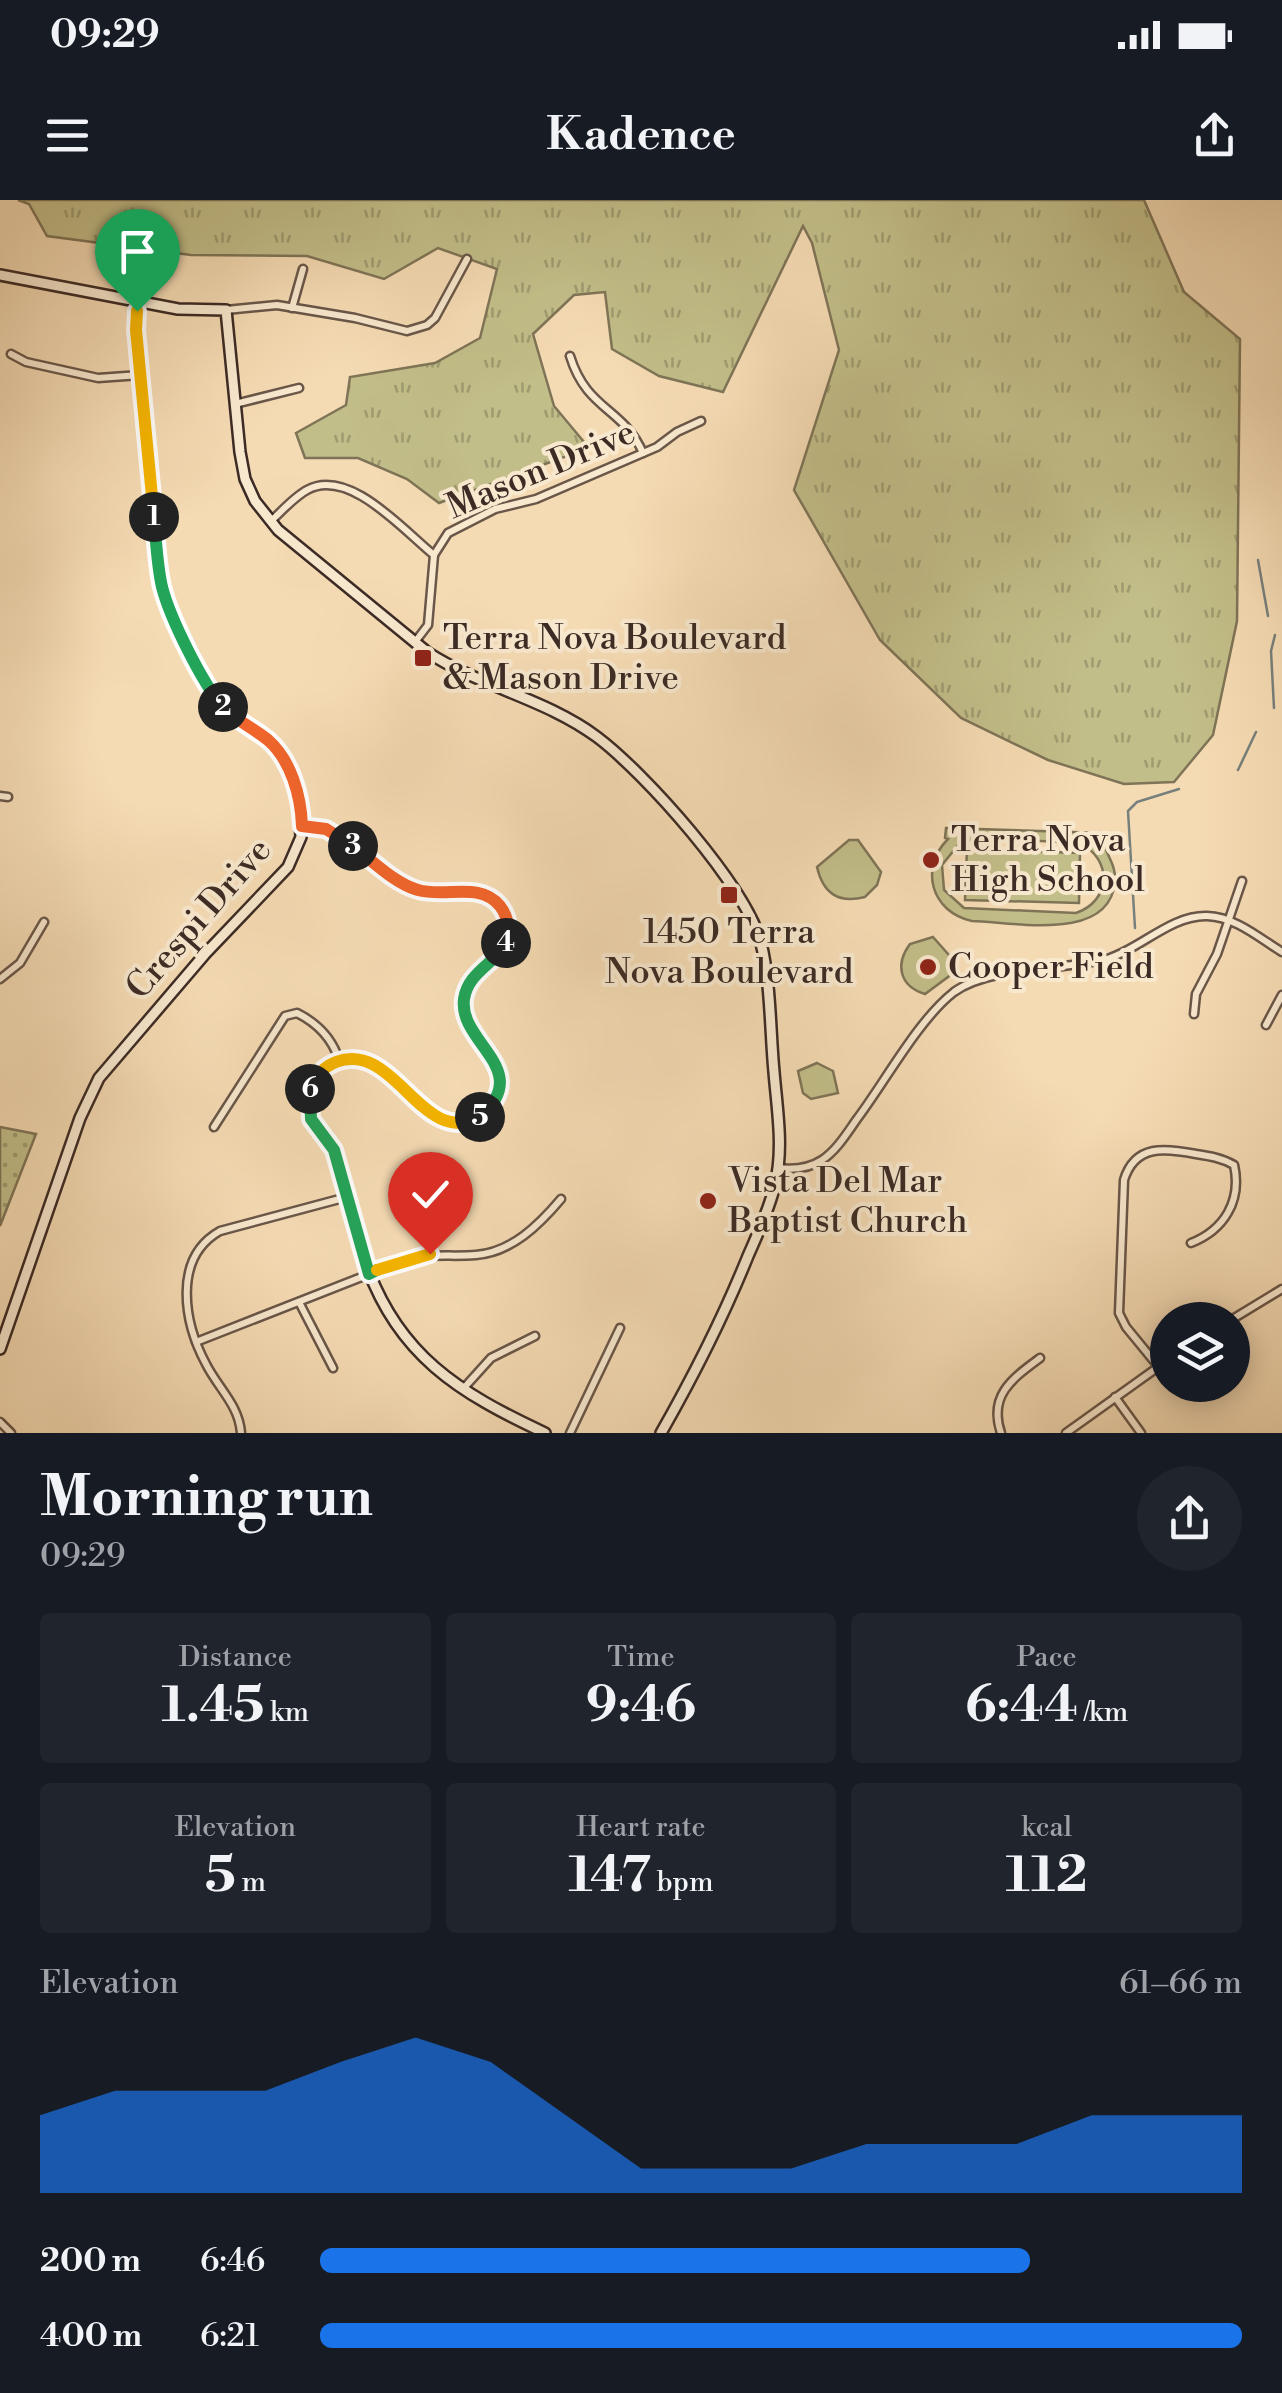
<!DOCTYPE html>
<html lang="en">
<head>
<meta charset="utf-8">
<style>
  :root { --surface:#171b24; --page:#20242c; --text:#f1f3f6; --muted:#9ea1a6; --accent:#1a73e8 }
  body { margin:0; font-family:"Libre Bodoni",serif; background:var(--page); color:var(--text); height:100vh; display:flex; flex-direction:column; font-size:38px; white-space:nowrap }
  * { box-sizing:border-box; margin:0 }
  p { font-size:32px; color:var(--muted) }
  .icon { flex:none; width:55px; height:55px; fill:none; stroke:currentColor; stroke-width:2; stroke-linecap:round; stroke-linejoin:round }
  .map { position:relative; height:1233px; overflow:hidden }
  .drawer { display:flex; flex-direction:column; background:var(--surface); flex:1 }
  .drawer>* { flex:none }
  .controls { position:absolute; left:1150px; top:1102px; display:grid; gap:20px }
  .controls a { display:grid; place-items:center; width:100px; height:100px; border-radius:50%; background:var(--surface); box-shadow:0 5px 25px #0003; font-size:50px }
  .pin { position:absolute; display:grid; place-items:center; width:85px; height:85px; color:#fff; margin:-102px -42px; border-radius:50% 50% 50% 0; rotate:-45deg; box-shadow:0 0 10px #0007 }
  .pin .icon { rotate:45deg }
  .km { position:absolute; width:50px; height:50px; margin:-25px; border-radius:50%; background:#222; color:#fff; font-size:28px; line-height:50px; text-align:center }
  .round { display:grid; place-items:center; flex:none; width:105px; height:105px; border-radius:52px; background:var(--page) }
  .overview { display:flex; align-items:center; justify-content:space-between; height:170px; padding:0 40px }
  h1 { font-size:55px; font-weight:800; line-height:75px }
  .figures { display:grid; grid-template-columns:repeat(3,1fr); gap:15px; height:170px; padding:10px 40px }
  .figures div { display:grid; align-content:center; border-radius:10px; background:var(--page); text-align:center }
  .figures b { font-size:50px; font-weight:800 }
  .figures small { font-size:28px; font-weight:400 }
  .figures p { font-size:28px }
  .chart { height:280px; padding:20px 40px }
  .chart p { display:flex; justify-content:space-between }
  .chart svg { width:100%; height:180px; margin-top:10px; fill:var(--accent); opacity:.7 }
  ul { padding:0 40px; list-style:none; font-size:32px }
  li { display:grid; grid-template-columns:160px 120px 1fr; align-items:center; height:75px }
  li i { height:25px; border-radius:12px; background:var(--accent) }
  .status { display:flex; justify-content:space-between; align-items:center; height:70px; padding:0 50px; background:var(--surface); direction:ltr }
  .status svg { height:28px; fill:currentColor }
  header { display:flex; justify-content:space-between; align-items:center; height:130px; padding:0 40px; background:var(--surface); font-size:45px; font-weight:800 }
  .map>svg:first-child { display:block }
  .grass { fill:url(#grass-tufts); stroke:#7f7457; stroke-width:2.5 }
  .park { fill:url(#park-dots); stroke:#7f7457; stroke-width:2.5 }
  .pitch { fill:#c2be89; stroke:#7f7457; stroke-width:2.5; fill-rule:evenodd }
  .lines { fill:none; stroke-linecap:round; stroke-linejoin:round }
  .stream { stroke:#77807c; stroke-width:2.5 }
  .street-casing { stroke:#6a5749; stroke-width:11 }
  .secondary-casing { stroke:#3c2b25; stroke-width:14 }
  .street { stroke:#f8e8ce; stroke-width:6 }
  .secondary { stroke:#f8e8ce; stroke-width:9 }
  .split-1-casing { stroke:#fff; stroke-width:20 }
  .split-2-casing { stroke:#fff; stroke-width:20 }
  .split-3-casing { stroke:#fff; stroke-width:20 }
  .split-4-casing { stroke:#fff; stroke-width:20 }
  .split-5-casing { stroke:#fff; stroke-width:20 }
  .split-6-casing { stroke:#fff; stroke-width:20 }
  .split-7-casing { stroke:#fff; stroke-width:20 }
  .split-8-casing { stroke:#fff; stroke-width:20 }
  .split-1 { stroke:#f5b400; stroke-width:12 }
  .split-2 { stroke:#22a559; stroke-width:12 }
  .split-3 { stroke:#f0652b; stroke-width:12 }
  .split-4 { stroke:#f0652b; stroke-width:12 }
  .split-5 { stroke:#22a559; stroke-width:12 }
  .split-6 { stroke:#f5b400; stroke-width:12 }
  .split-7 { stroke:#22a559; stroke-width:12 }
  .split-8 { stroke:#f5b400; stroke-width:12 }
  .poi-dot { fill:#8f2418; stroke:#f8e8ce; stroke-width:4 }
  .labels { text-anchor:middle; dominant-baseline:central; stroke-width:8; stroke-linejoin:round; paint-order:stroke }
  .street-label { font-size:35px; fill:#3c2b25; stroke:#f8e8ce }
  .poi-label { font-size:35px; fill:#3c2b25; stroke:#f8e8ce; text-anchor:start }
</style>
</head>
<body>
<div class="status"><b>09:29</b><svg viewBox="0 0 49 12"><path d="M0 12V9h3v3zM5 12V6h3v6zM10 12V3h3v9zM15 12V0h3v12zM26 1h20v11H26zM47 4h2v5h-2z"/></svg></div>
<header><svg class="icon" aria-label="menu" viewBox="0 0 24 24"><path d="M4 6h16M4 12h16M4 18h16"/></svg>Kadence<svg class="icon" aria-label="share" viewBox="0 0 24 24"><path d="M12 15V3M7 8l5-5 5 5M5 13v7h14v-7"/></svg></header>
<div class="map">
<svg width="1282" height="1233" viewBox="0 0 1282 1233">
  <defs>
    <pattern id="grass-tufts" width="24" height="20" patternUnits="userSpaceOnUse" patternTransform="scale(2.5)"><rect width="24" height="20" fill="#c2be89"/><path d="M3 7l-1-3M5 7V3M7 7l1-3M15 17l-1-3M17 17v-4M19 17l1-3" fill="none" stroke="#9f9b70"/></pattern>
    <pattern id="park-dots" width="8" height="8" patternUnits="userSpaceOnUse" patternTransform="scale(2.5)"><rect width="8" height="8" fill="#c2be89"/><path d="M2 2h.1M6 6h.1" fill="none" stroke="#9f9b70" stroke-width="1.8" stroke-linecap="round"/></pattern>
  </defs>
  <rect width="100%" height="100%" fill="#f5dbb4"/>
  <filter id="stains"><feTurbulence type="fractalNoise" baseFrequency=".002" numOctaves="4"/><feColorMatrix values="0 0 0 0 .2 0 0 0 0 .09 0 0 0 0 .02 0 0 0 .5 -.17"/></filter>
  <radialGradient id="worn" r=".72"><stop offset=".6" stop-color="#630" stop-opacity="0"/><stop offset="1" stop-color="#630" stop-opacity=".3"/></radialGradient>
  <!-- grass -->
  <polygon class="grass" points="18,0 1144,0 1184,92 1240,139 1237,421 1213,535 1174,582 1124,584 1048,560 961,518 880,440 794,290 839,150 812,43 803,26 723,192 659,176 612,149 605,92 574,95 533,134 554,206 589,248 439,303 407,279 358,258 305,258 296,233 346,205 350,177 435,163 480,138 497,69 438,48 384,79 307,56 191,55 47,36 29,4"/>
  <!-- park -->
  <polygon class="park" points="0,927 36,934 0,1026"/>
  <!-- pitch -->
  <g class="pitch">
    <path d="M946,628L1102,633C1101,650 1117,662 1115,682C1109,743 1014,722 972,721C931,712 919,668 948,639L945,638ZM978,638L1080,643C1113,660 1111,701 1076,713L964,708L944,690L942,665L959,644Z"/>
    <path d="M849,640H858L881,672L877,685L865,697C838,704 823,693 817,667Z"/>
    <polygon points="967,649 1080,653 1079,703 965,700"/>
    <path d="M933,737L956,763V771L925,794C899,786 895,764 910,744Z"/>
    <polygon points="817,863 833,871 838,893 811,899 803,893 798,871"/>
  </g>
  <g class="lines">
    <!-- stream -->
    <g class="stream">
      <polyline points="1258,360 1268,416"/>
      <polyline points="1274,508 1271,451 1275,435"/>
      <polyline points="1238,570 1256,532"/>
      <polyline points="1135,728 1128,611 1137,602 1179,589"/>
    </g>
    <!-- street casing -->
    <g class="street-casing">
      <g id="street">
        <polyline points="292,108 303,69"/>
        <polyline points="226,110 277,105 355,118 407,131 427,125 435,118 467,59"/>
        <polyline points="11,154 26,162 98,178 140,175"/>
        <path d="M570,156C587,211 623,207 643,253"/>
        <polyline points="235,204 299,188"/>
        <path d="M271,321C282,311 294,297 307,290C349,267 403,330 434,355"/>
        <polyline points="415,442 428,425 434,355 448,333 495,309 536,299 657,247 677,232 701,221"/>
        <polyline points="0,596 8,597"/>
        <polyline points="0,779 20,763 44,722"/>
        <polyline points="1194,814 1196,794 1217,754 1242,681"/>
        <polyline points="1266,825 1282,795"/>
        <path d="M214,927L285,816L297,813C317,823 332,838 339,860"/>
        <path d="M778,968C794,970 808,969 822,960C837,950 847,933 857,919C885,882 918,820 954,792C991,765 1067,771 1110,758C1142,747 1172,715 1207,716C1236,717 1259,738 1282,752"/>
        <polyline points="299,1102 333,1168"/>
        <polyline points="1231,1120 1282,1089"/>
        <path d="M196,1142L405,1060C430,1053 451,1057 476,1055C512,1052 539,1025 561,999"/>
        <path d="M1158,1166L1126,1127L1119,1113L1124,980C1135,944 1165,948 1196,954C1209,956 1222,958 1234,965C1242,1001 1224,1030 1191,1043"/>
        <polyline points="463,1189 491,1158 535,1136"/>
        <polyline points="1115,1197 1141,1233"/>
        <polyline points="0,1222 11,1233"/>
        <path d="M241,1233C239,1205 218,1188 206,1164C184,1123 172,1058 220,1031L347,997"/>
        <polyline points="570,1233 620,1128"/>
        <path d="M1001,1233C988,1195 1013,1178 1040,1158"/>
        <polyline points="1066,1233 1168,1160"/>
      </g>
    </g>
    <!-- secondary casing -->
    <g class="secondary-casing">
      <g id="secondary">
        <path d="M0,75L178,109L226,110L240,252L245,279L255,301L278,330L427,452C481,487 546,499 597,537C645,573 746,686 761,743C771,784 770,830 774,872C777,909 784,948 775,985C769,1010 758,1033 748,1056C723,1118 694,1175 661,1233"/>
        <path d="M302,626C350,629 373,675 416,689C439,697 475,685 492,698C507,710 511,728 505,747C494,761 477,769 468,784C441,832 528,855 489,908C437,977 372,801 316,877C290,912 328,930 337,958C347,992 353,1027 365,1061C397,1155 459,1193 545,1233"/>
        <polyline points="0,1149 80,918 99,878 205,754 288,667 301,637 299,602 282,556 267,539 228,513 214,496 167,403 159,368 135,130 139,101"/>
      </g>
    </g>
    <!-- street -->
    <use href="#street" class="street"/>
    <!-- secondary -->
    <use href="#secondary" class="secondary"/>
  </g>
  <g class="lines">
    <!-- split-1 casing -->
    <g class="split-1-casing">
      <polyline id="split-1" points="137,111 136,130 154,317"/>
    </g>
    <!-- split-2 casing -->
    <g class="split-2-casing">
      <path id="split-2" d="M154,317C156,340 157,365 162,387C170,418 202,483 223,507"/>
    </g>
    <!-- split-3 casing -->
    <g class="split-3-casing">
      <path id="split-3" d="M223,507C237,521 253,528 268,540C291,560 301,596 302,626L326,629L353,646"/>
    </g>
    <!-- split-4 casing -->
    <g class="split-4-casing">
      <path id="split-4" d="M353,646C373,661 394,683 418,690C446,698 480,681 500,706C509,718 510,730 506,743"/>
    </g>
    <!-- split-5 casing -->
    <g class="split-5-casing">
      <path id="split-5" d="M480,917C535,869 458,843 464,799C468,772 495,764 506,743"/>
    </g>
    <!-- split-6 casing -->
    <g class="split-6-casing">
      <path id="split-6" d="M310,889C315,877 323,867 336,862C396,840 421,949 480,917"/>
    </g>
    <!-- split-7 casing -->
    <g class="split-7-casing">
      <polyline id="split-7" points="310,889 311,919 334,950 369,1074 377,1070"/>
    </g>
    <!-- split-8 casing -->
    <g class="split-8-casing">
      <polyline id="split-8" points="377,1070 430,1054"/>
    </g>
    <!-- split-1 -->
    <use href="#split-1" class="split-1"/>
    <!-- split-2 -->
    <use href="#split-2" class="split-2"/>
    <!-- split-3 -->
    <use href="#split-3" class="split-3"/>
    <!-- split-4 -->
    <use href="#split-4" class="split-4"/>
    <!-- split-5 -->
    <use href="#split-5" class="split-5"/>
    <!-- split-6 -->
    <use href="#split-6" class="split-6"/>
    <!-- split-7 -->
    <use href="#split-7" class="split-7"/>
    <!-- split-8 -->
    <use href="#split-8" class="split-8"/>
  </g>
  <!-- markers -->
  <g class="poi-dot">
    <rect x="413" y="448" width="20" height="20" rx="5"/>
    <circle cx="931" cy="660" r="10"/>
    <rect x="719" y="685" width="20" height="20" rx="5"/>
    <circle cx="928" cy="767" r="10"/>
    <circle cx="708" cy="1001" r="10"/>
  </g>
  <g class="labels">
    <!-- street labels -->
    <g class="street-label">
      <text transform="translate(541 270) rotate(-23)">Mason Drive</text>
      <text transform="translate(199 719) rotate(-49)">Crespi Drive</text>
    </g>
    <!-- poi labels -->
    <g class="poi-label">
      <text x="443" y="438">Terra Nova Boulevard<tspan x="443" dy="40">&amp; Mason Drive</tspan></text>
      <text x="951" y="640">Terra Nova<tspan x="951" dy="40">High School</tspan></text>
      <text x="729" y="732" text-anchor="middle">1450 Terra<tspan x="729" dy="40">Nova Boulevard</tspan></text>
      <text x="948" y="767">Cooper Field</text>
      <text x="728" y="981">Vista Del Mar<tspan x="728" dy="40">Baptist Church</tspan></text>
    </g>
  </g>
  <rect width="100%" height="100%" filter="url(#stains)"/>
  <rect width="100%" height="100%" fill="url(#worn)"/>
</svg>
<div class="controls">
<a><svg class="icon" aria-label="layers" viewBox="0 0 24 24"><path d="M12 4l9 5-9 5-9-5zM3 14l9 5 9-5"/></svg></a>
</div>
<div class="pin" style="left:137px;top:111px;background:#1e9e55"><svg class="icon" aria-label="arrive" viewBox="0 0 24 24"><path d="M6 21V4h12l-3 4 3 4H6"/></svg></div>
<div class="pin" style="left:430px;top:1054px;background:#d93025"><svg class="icon" aria-label="check" viewBox="0 0 24 24"><path d="M5 12l5 5 9-10"/></svg></div>
<b class="km" style="left:154px;top:317px">1</b>
<b class="km" style="left:223px;top:507px">2</b>
<b class="km" style="left:353px;top:646px">3</b>
<b class="km" style="left:506px;top:743px">4</b>
<b class="km" style="left:480px;top:917px">5</b>
<b class="km" style="left:310px;top:889px">6</b>
</div>
<section class="drawer">
<div class="overview"><div><h1>Morning run</h1><p>09:29</p></div><a class="round"><svg class="icon" aria-label="share" viewBox="0 0 24 24"><path d="M12 15V3M7 8l5-5 5 5M5 13v7h14v-7"/></svg></a></div>
<div class="figures">
<div><p>Distance</p><b>1.45<small> km</small></b></div>
<div><p>Time</p><b>9:46</b></div>
<div><p>Pace</p><b>6:44<small> /km</small></b></div>
</div>
<div class="figures">
<div><p>Elevation</p><b>5<small> m</small></b></div>
<div><p>Heart rate</p><b>147<small> bpm</small></b></div>
<div><p>kcal</p><b>112</b></div>
</div>
<div class="chart"><p><span>Elevation</span>61–66 m</p>
<svg viewBox="0 0 160 44" preserveAspectRatio="none"><path d="M0 44V25L10 19L20 19L30 19L40 12L50 6L60 12L70 25L80 38L90 38L100 38L110 32L120 32L130 32L140 25L150 25L160 25V44z"/></svg>
</div>
<ul>
<li><b>200 m</b>6:46<i style="width:77%"></i></li>
<li><b>400 m</b>6:21<i style="width:100%"></i></li>
</ul>
</section>
</body>
</html>
